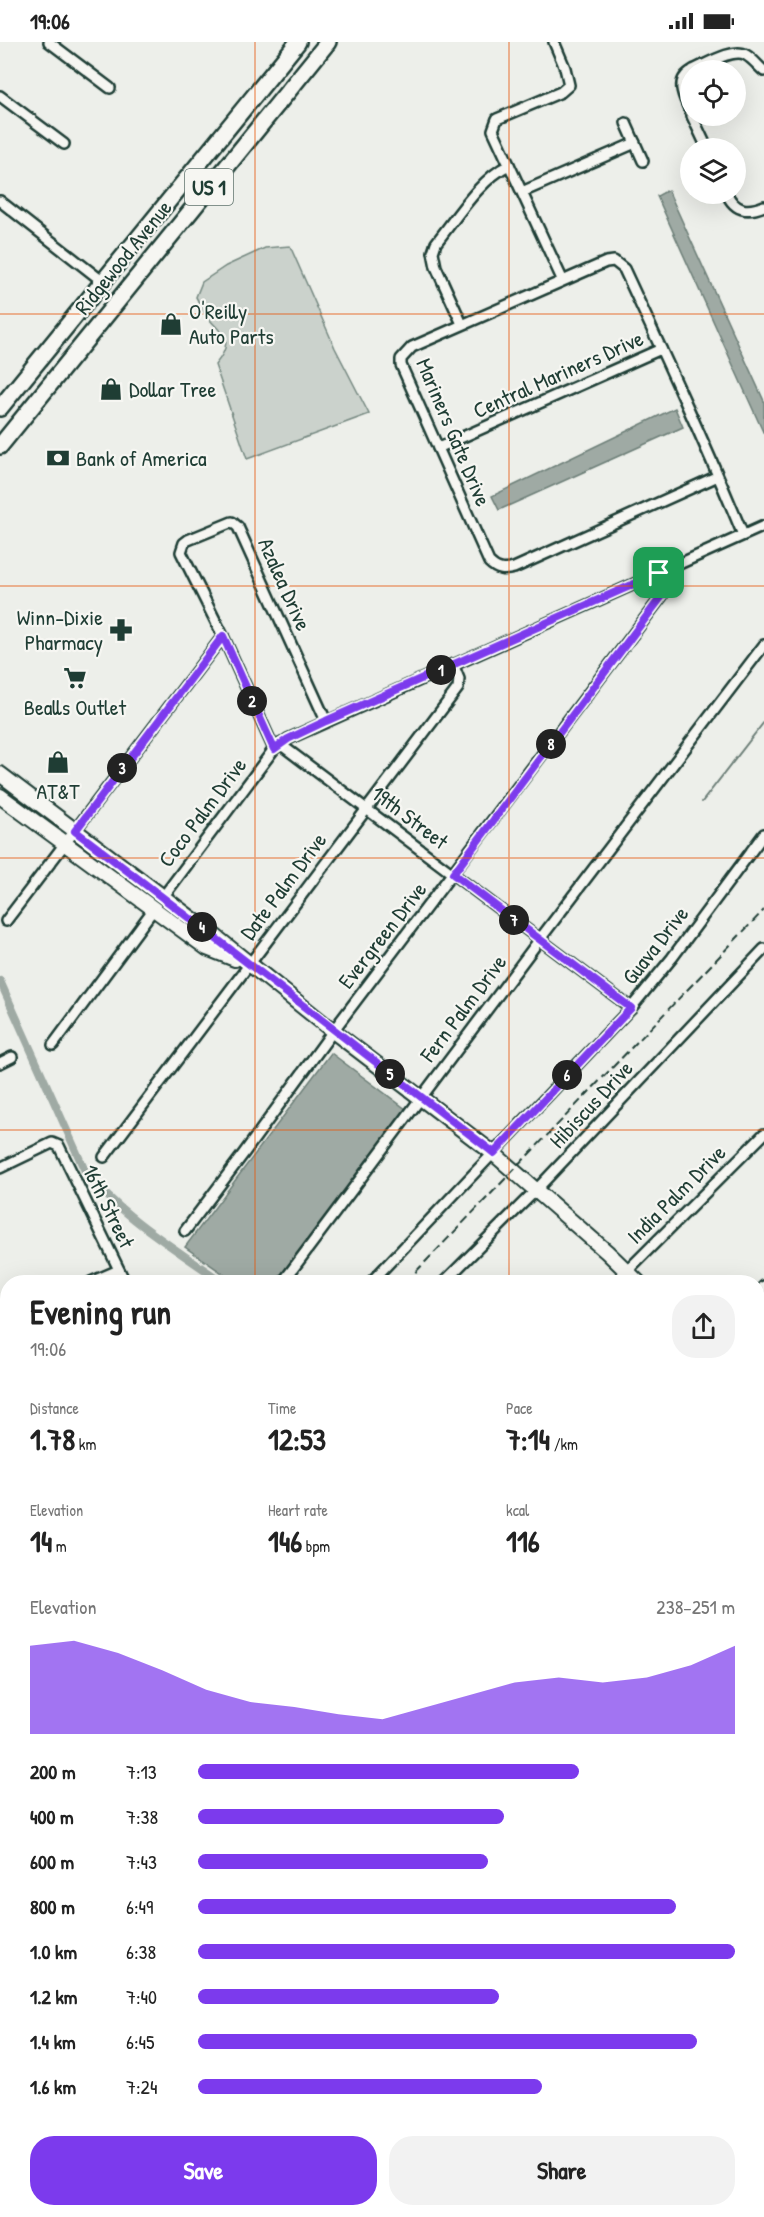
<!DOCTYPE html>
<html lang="en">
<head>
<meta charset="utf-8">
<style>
  :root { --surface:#fff; --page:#f2f2f2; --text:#222; --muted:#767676; --accent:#7c3aed }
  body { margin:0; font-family:"Patrick Hand",sans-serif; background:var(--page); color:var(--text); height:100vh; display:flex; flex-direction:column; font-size:22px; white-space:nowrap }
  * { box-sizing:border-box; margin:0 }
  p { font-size:20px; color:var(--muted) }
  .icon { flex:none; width:33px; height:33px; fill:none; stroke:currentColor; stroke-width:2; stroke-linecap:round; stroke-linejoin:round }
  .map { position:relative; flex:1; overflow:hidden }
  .side { position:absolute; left:0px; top:1233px; width:765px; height:942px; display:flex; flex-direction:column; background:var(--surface); border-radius:24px 24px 0 0; box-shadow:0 6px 24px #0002 }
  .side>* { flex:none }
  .tools { position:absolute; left:680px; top:18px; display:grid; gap:12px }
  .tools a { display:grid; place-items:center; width:66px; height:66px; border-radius:50%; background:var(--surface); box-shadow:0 6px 24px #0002; font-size:30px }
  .pin { position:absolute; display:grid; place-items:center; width:51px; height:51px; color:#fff; margin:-26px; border-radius:12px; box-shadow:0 3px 9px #0006 }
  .km { position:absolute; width:30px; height:30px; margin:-15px; border-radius:50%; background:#222; color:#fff; font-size:16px; line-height:30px; text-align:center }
  .round { display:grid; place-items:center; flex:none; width:63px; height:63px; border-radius:24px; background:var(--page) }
  .head { display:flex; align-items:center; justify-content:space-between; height:102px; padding:0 30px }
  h1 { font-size:33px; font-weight:700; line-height:45px }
  .stats { display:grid; grid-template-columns:repeat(3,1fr); gap:9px; height:102px; padding:6px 30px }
  .stats div { display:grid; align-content:center }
  .stats b { font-size:30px; font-weight:700 }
  .stats small { font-size:16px; font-weight:400 }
  .stats p { font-size:16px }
  .chart { height:168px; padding:12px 30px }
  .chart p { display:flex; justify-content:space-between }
  .chart svg { width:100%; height:108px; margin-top:6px; fill:var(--accent); opacity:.7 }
  .primary-button { display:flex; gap:12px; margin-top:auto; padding:12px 30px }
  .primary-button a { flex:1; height:69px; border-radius:24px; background:var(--accent); color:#fff; font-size:24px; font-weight:700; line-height:69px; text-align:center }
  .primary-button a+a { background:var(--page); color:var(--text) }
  ul { padding:0 30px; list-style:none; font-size:20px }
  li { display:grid; grid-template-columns:96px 72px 1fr; align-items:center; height:45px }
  li i { height:15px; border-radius:8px; background:var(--accent) }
  .status { display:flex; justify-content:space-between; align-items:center; height:42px; padding:0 30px; background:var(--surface); direction:ltr }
  .status svg { height:16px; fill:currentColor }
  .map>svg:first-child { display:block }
  .green { fill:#cbd2cc; stroke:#758880; stroke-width:1.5 }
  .water { fill:#9faaa4; stroke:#6c7e77; stroke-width:1.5 }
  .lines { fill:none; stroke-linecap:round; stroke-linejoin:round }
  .stream { stroke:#6c7e77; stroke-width:2 }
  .canal { stroke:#9faaa4; stroke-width:8 }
  .street-casing { stroke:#1f3d34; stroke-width:14 }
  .secondary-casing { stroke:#1f3d34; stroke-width:18 }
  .primary-casing { stroke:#1f3d34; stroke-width:20 }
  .street { stroke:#f6f6f2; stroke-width:9 }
  .secondary { stroke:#f6f6f2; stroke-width:14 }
  .primary { stroke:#f6f6f2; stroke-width:15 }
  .rail { stroke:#1f3d34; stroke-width:2; stroke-dasharray:9 4.5; stroke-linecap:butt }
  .route-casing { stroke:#fff; stroke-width:12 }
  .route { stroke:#7c3aed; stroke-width:8 }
  .grid { fill:none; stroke:#e8590c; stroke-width:1.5; stroke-opacity:0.55 }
  .labels { text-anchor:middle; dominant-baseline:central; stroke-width:4.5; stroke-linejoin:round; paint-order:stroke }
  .shield { fill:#f6f6f2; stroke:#60746d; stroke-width:1.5 }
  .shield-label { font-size:21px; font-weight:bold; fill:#1f3d34 }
  .street-label { font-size:22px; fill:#1f3d34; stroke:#f6f6f2 }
  .poi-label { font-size:22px; fill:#1f3d34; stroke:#f6f6f2; text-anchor:start }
</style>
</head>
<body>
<div class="status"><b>19:06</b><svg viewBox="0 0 49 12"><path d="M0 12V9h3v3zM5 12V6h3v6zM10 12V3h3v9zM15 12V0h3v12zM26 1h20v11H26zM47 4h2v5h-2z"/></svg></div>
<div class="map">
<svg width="764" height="2175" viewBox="0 0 764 2175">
  <rect width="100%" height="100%" fill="#edefea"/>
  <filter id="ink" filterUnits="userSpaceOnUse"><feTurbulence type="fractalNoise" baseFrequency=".0167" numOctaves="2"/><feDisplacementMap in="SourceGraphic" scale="12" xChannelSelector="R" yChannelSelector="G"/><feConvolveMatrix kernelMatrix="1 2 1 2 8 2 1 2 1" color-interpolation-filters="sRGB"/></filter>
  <g filter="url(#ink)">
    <!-- green -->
    <g class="green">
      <path d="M290,204L335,306L369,372L247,417L215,323C237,296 221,293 205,272C201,267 199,260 196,255L202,240L226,224L265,206Z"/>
      <polygon points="7,1674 7,1718 0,1711 0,1682"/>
      <polygon points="149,2168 264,2168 267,2175 147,2175"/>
    </g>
    <!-- water -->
    <g class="water">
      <polygon points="668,148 764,359 764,392 657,154"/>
      <polygon points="675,366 683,385 499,468 492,454"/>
      <polygon points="331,1011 407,1068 277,1240 235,1240 185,1205"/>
    </g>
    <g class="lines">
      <!-- stream -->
      <g class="stream">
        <polyline points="702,760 764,680"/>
        <polyline points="758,1492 764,1485"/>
      </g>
      <!-- canal -->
      <g class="canal">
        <path d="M0,939L85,1129C120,1174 176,1207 222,1240"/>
        <polyline points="758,1748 764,1755"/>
      </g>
      <!-- street casing -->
      <g class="street-casing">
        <g id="street">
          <polyline points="49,0 110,46"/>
          <polyline points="554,0 565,26 569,43 561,50 497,77 493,88 562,237"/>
          <path d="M693,28C705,23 734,5 746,13C753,17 758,24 764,29"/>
          <path d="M690,30C675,40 684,55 690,69"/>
          <polyline points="0,54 64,102"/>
          <polyline points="692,74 707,106"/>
          <polyline points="626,81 643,119"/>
          <polyline points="522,150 635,101"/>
          <path d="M727,152C735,169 747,171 764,164"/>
          <polyline points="0,159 102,239"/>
          <path d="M462,282L436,225L433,210L436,201C456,176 480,137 509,123"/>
          <polyline points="438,406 661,307"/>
          <path d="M718,434L514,526C504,529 497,528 489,520L401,323V317L412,305L606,220L614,219L624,227C665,315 706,403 743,493"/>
          <polyline points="280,702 631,966"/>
          <polyline points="274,707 223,594 181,510 184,501 188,498 232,480 238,485 326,679"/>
          <polyline points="163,855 274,707 288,697 764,484"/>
          <polyline points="6,879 223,594"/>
          <polyline points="53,1003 153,868"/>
          <polyline points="0,1021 12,1015"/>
          <polyline points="104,1115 458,646 459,637 453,622"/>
          <polyline points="0,1126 52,1101 59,1104 125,1240"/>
          <polyline points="185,1189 244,1111 333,989 662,554 664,545 659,531"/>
          <polyline points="91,1240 119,1228"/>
          <polyline points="283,1240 540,897 764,603"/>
          <polyline points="371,1240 631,966 672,916 764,792"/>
          <polyline points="444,1240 536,1148 764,907"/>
          <polyline points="616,1240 764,1092"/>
          <polyline points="758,1251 764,1244"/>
          <polyline points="0,1283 8,1280"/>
          <polyline points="758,1408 764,1401"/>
          <polyline points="0,1452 5,1462"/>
          <polyline points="758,1563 764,1556"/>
          <polyline points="758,1717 764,1710"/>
          <polyline points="758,1718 764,1724"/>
          <polyline points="758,1873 764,1866"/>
          <polyline points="758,2026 764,2020"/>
          <polyline points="320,2168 323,2175"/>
          <polyline points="427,2168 430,2175"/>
          <polyline points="553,2168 556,2175"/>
          <polyline points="514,2175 531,2168"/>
          <polyline points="609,2175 617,2168"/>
          <polyline points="763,2175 764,2174"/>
        </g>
      </g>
      <!-- secondary casing -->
      <g class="secondary-casing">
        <g id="secondary">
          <polyline points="0,732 216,895 333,989 493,1111 607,1210 638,1240"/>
          <polyline points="0,754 207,906 235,917"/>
          <polyline points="758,1358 764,1365"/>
        </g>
      </g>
      <!-- primary casing -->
      <g class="primary-casing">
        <g id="primary">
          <polyline points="0,366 298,0"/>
          <polyline points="0,404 328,0"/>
        </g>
      </g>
      <!-- street -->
      <use href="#street" class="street"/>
      <!-- secondary -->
      <use href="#secondary" class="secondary"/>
      <!-- primary -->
      <use href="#primary" class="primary"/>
      <!-- rail -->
      <g class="rail">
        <polyline points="406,1240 764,868"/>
        <polyline points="0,1661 8,1653"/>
      </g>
    </g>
  </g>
  <g class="lines" filter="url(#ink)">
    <!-- route casing -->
    <g class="route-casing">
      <path id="route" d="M659,531L664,545L662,554L453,832L631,966L494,1111C354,1004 216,895 75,789L223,594L274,707L288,697L326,679Z"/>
    </g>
    <!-- route -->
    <use href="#route" class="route"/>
  </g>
  <!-- grid -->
  <path class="grid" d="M255,0V1240M509,0V1240M0,272H764M0,544H764M0,816H764M0,1088H764M0,1359H8M758,1359H764M0,1631H8M758,1631H764M0,1903H8M758,1903H764M255,2168V2175M509,2168V2175"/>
  <!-- icons -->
  <defs>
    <g id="shop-bare" transform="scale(1.8)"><path d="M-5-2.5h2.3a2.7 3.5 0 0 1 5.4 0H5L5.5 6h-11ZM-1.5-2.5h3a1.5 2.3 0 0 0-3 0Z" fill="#1f3d34" stroke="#f6f6f2" stroke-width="2.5" paint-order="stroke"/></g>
    <g id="bank-bare" transform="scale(1.8)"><path d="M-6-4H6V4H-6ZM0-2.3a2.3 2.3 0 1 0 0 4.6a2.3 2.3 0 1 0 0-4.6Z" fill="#1f3d34" stroke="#f6f6f2" stroke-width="2.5" paint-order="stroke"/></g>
    <g id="pharmacy-bare" transform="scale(1.8)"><path d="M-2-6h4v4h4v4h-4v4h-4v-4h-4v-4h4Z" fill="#1f3d34" stroke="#f6f6f2" stroke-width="2.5" paint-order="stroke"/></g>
    <g id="supermarket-bare" transform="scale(1.8)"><path d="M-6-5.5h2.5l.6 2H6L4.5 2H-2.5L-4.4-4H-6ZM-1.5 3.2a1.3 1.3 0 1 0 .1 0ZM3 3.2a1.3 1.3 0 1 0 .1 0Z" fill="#1f3d34" stroke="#f6f6f2" stroke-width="2.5" paint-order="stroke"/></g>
  </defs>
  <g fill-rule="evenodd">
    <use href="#shop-bare" x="171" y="282"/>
    <use href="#shop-bare" x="111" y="347"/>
    <use href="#bank-bare" x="58" y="416"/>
    <use href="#pharmacy-bare" x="121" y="588"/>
    <use href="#supermarket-bare" x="75" y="636"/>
    <use href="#shop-bare" x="58" y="720"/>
  </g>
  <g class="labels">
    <!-- shield labels -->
    <rect class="shield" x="185" y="127" width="48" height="36" rx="4.5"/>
    <g class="shield-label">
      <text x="209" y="145">US 1</text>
    </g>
    <!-- street labels -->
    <g class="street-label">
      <text transform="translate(123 215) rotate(-51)">Ridgewood Avenue</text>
      <text transform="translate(558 332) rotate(-24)">Central Mariners Drive</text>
      <text transform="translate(454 390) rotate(67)">Mariners Gate Drive</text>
      <text transform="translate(285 542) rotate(66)">Azalea Drive</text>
      <text transform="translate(202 770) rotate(-53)">Coco Palm Drive</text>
      <text transform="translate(410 775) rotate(37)">19th Street</text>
      <text transform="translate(283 844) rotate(-53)">Date Palm Drive</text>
      <text transform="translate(382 893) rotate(-52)">Evergreen Drive</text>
      <text transform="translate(655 903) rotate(-52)">Guava Drive</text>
      <text transform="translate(463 966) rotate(-53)">Fern Palm Drive</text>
      <text transform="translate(591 1062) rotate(-47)">Hibiscus Drive</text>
      <text transform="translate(676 1152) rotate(-45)">India Palm Drive</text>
      <text transform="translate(109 1164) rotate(64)">16th Street</text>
    </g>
    <!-- poi labels -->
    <g class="poi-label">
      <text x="189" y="269">O'Reilly<tspan x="189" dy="25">Auto Parts</tspan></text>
      <text x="129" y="347">Dollar Tree</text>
      <text x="76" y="416">Bank of America</text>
      <text x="103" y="575" text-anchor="end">Winn-Dixie<tspan x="103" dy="25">Pharmacy</tspan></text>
      <text x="75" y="665" text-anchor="middle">Bealls Outlet</text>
      <text x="58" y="749" text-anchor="middle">AT&amp;T</text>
    </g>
  </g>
</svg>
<div class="tools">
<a><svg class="icon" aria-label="locate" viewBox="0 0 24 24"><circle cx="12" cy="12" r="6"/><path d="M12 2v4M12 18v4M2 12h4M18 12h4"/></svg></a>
<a><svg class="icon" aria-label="layers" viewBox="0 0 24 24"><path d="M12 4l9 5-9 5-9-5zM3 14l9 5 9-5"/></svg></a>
</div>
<div class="pin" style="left:659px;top:531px;background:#1e9e55"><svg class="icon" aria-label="arrive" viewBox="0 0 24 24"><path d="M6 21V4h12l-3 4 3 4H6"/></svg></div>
<b class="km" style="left:441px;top:628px">1</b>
<b class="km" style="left:252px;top:659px">2</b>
<b class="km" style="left:122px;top:726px">3</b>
<b class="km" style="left:202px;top:885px">4</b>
<b class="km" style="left:390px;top:1032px">5</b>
<b class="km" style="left:567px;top:1033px">6</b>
<b class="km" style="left:514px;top:878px">7</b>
<b class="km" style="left:551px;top:702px">8</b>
<section class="side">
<div class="head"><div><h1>Evening run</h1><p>19:06</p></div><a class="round"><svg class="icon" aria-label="share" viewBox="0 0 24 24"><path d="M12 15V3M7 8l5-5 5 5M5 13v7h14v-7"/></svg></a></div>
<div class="stats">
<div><p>Distance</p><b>1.78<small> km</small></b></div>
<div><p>Time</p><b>12:53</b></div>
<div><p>Pace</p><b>7:14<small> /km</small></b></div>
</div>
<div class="stats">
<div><p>Elevation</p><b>14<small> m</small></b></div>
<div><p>Heart rate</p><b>146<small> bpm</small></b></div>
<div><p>kcal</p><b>116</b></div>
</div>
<div class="chart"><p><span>Elevation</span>238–251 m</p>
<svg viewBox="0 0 160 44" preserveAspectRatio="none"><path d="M0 44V8L10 6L20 11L30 18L40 26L50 31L60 33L70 36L80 38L90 33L100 28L110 23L120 21L130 23L140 21L150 16L160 8V44z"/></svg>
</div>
<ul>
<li><b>200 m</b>7:13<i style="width:71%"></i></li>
<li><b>400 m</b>7:38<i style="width:57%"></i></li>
<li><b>600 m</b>7:43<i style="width:54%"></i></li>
<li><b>800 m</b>6:49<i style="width:89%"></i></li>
<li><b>1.0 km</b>6:38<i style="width:100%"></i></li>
<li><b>1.2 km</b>7:40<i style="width:56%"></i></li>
<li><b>1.4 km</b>6:45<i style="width:93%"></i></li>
<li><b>1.6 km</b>7:24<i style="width:64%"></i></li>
</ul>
<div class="primary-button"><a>Save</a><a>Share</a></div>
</section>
</div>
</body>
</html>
